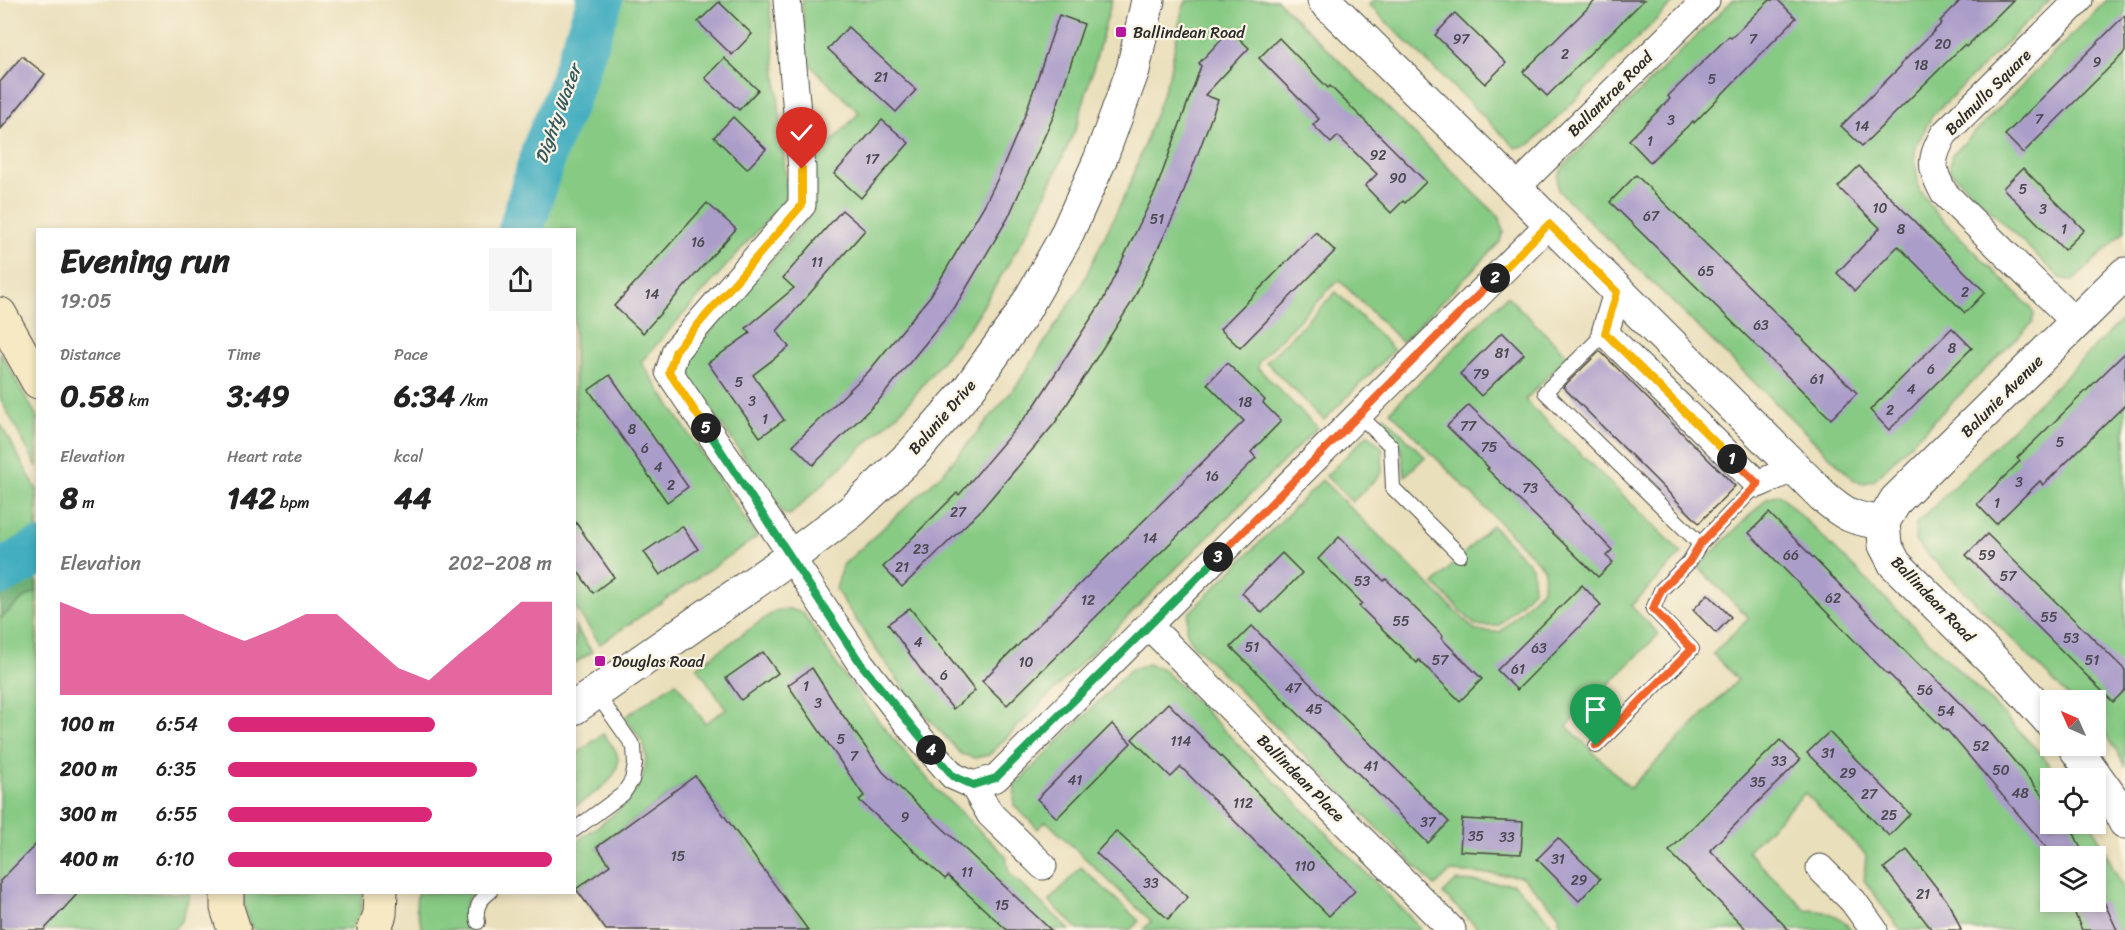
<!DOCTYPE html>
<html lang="en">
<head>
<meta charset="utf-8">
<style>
  :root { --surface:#fff; --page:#f6f6f6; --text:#222; --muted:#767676; --accent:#db2777 }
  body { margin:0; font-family:Sriracha,sans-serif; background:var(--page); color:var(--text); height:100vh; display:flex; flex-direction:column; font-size:22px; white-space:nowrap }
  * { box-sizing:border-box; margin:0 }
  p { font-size:20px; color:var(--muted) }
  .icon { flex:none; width:33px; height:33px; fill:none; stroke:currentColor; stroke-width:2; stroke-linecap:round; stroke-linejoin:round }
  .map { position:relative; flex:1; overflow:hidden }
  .sheet { position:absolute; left:36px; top:228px; width:540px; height:666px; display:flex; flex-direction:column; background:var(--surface); border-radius:0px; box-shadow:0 3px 9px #0003 }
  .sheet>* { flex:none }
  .needle { width:39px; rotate:315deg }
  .buttons { position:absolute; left:2040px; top:690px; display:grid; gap:12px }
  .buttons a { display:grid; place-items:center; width:66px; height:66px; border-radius:0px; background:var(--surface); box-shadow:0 3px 9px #0003; font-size:30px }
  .pin { position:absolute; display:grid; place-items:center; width:51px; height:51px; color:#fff; margin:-62px -26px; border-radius:50% 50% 50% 0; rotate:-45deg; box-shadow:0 0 6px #0007 }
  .pin .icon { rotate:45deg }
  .km { position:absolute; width:30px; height:30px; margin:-15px; border-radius:50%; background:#222; color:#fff; font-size:16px; line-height:30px; text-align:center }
  .round { display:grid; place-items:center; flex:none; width:63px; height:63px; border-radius:0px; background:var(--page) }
  .headline { display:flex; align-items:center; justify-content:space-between; height:102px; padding:0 24px }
  h1 { font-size:33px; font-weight:700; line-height:45px }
  .metrics { display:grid; grid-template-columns:repeat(3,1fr); gap:9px; height:102px; padding:6px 24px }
  .metrics div { display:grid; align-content:center }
  .metrics b { font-size:30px; font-weight:700 }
  .metrics small { font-size:16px; font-weight:400 }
  .metrics p { font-size:16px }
  .chart { height:168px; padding:12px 24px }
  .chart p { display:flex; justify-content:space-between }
  .chart svg { width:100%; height:108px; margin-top:6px; fill:var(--accent); opacity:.7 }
  ul { padding:0 24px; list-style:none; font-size:20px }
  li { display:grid; grid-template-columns:96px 72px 1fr; align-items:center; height:45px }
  li i { height:15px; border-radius:8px; background:var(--accent) }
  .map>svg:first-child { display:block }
  .green { fill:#87ca84; stroke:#597a58; stroke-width:1.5; fill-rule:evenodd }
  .forest { fill:#6dae72; stroke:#4c6c4e; stroke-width:1.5 }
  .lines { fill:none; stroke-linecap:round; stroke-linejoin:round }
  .river { stroke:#42aec0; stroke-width:46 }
  .building { fill:#ab9dc9 }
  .service-casing { stroke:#484641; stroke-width:16 }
  .minor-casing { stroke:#484641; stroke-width:29 }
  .tertiary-casing { stroke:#484641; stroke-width:35 }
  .secondary-casing { stroke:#484641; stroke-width:35 }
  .service { stroke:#fff; stroke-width:14 }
  .minor { stroke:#fff; stroke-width:27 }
  .tertiary { stroke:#fff; stroke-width:33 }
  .secondary { stroke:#f6e9c3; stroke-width:33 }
  .split-1-casing { stroke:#fff; stroke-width:12 }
  .split-2-casing { stroke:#fff; stroke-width:12 }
  .split-3-casing { stroke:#fff; stroke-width:12 }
  .split-4-casing { stroke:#fff; stroke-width:12 }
  .split-5-casing { stroke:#fff; stroke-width:12 }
  .split-6-casing { stroke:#fff; stroke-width:12 }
  .split-1 { stroke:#f0652b; stroke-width:8 }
  .split-2 { stroke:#f5b400; stroke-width:8 }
  .split-3 { stroke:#f0652b; stroke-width:8 }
  .split-4 { stroke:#22a559; stroke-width:8 }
  .split-5 { stroke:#22a559; stroke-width:8 }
  .split-6 { stroke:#f5b400; stroke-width:8 }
  .poi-dot { fill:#b5179e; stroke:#fcf5e5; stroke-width:2 }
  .labels { text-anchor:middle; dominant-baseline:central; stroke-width:4.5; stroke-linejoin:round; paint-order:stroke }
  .number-label { font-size:14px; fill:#4b4852 }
  .poi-label { font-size:16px; fill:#2b2b2b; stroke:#fcf5e5; text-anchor:start }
  .street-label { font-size:16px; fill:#2b2b2b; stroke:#fcf5e5 }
  .water-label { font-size:18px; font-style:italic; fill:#33595f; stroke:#fcf5e5 }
</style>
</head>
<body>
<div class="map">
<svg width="2125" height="930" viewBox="0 0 2125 930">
  <rect width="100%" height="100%" fill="#fcf5e5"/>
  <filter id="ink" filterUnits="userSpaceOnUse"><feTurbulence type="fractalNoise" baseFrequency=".0167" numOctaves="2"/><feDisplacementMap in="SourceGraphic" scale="12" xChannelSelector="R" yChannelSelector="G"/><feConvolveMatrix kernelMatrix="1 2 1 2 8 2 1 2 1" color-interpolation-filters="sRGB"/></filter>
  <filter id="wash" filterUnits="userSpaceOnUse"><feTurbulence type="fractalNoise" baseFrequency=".008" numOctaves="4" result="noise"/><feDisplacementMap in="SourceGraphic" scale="24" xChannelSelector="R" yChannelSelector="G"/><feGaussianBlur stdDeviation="1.35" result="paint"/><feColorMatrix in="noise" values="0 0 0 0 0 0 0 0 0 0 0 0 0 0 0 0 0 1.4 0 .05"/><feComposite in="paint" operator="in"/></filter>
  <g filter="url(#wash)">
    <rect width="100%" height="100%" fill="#eadfbb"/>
    <!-- green -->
    <g class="green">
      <polygon points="600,0 769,0 787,191 782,203 641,362 757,537 600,644 575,607 574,230 521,230 545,148 566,99"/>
      <polygon points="802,0 1112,0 1077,126 1031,226 974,321 906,406 790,515 784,514 687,375 685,365 689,356 814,211 813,162 859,113 806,61"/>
      <polygon points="1187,0 1277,0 1500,218 1503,231 1500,242 1402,342 1340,281 1334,284 1259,361 1258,368 1317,428 989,755 975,758 961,754 918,707 879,654 836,590 842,566 944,472 1017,385 1080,288 1130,184 1169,76 1182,10"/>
      <polygon points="1374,0 1676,0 1531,144 1516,148 1369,5"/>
      <polygon points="1733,0 2050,0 1932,116 1915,148 1915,161 1919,189 1935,212 2031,308 2034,314 2033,322 1873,481 1863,483 1854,480 1558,190 1558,176 1563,167"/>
      <polygon points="2107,0 2125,0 2125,231 2073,281 2060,278 1950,171 1951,156"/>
      <polygon points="1336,292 1394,350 1324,420 1266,362"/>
      <path d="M1507,296L1568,356L1525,400L1682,553L1631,606L1659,634L1567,726L1630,788L1738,680L1713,654L1749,618L1698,567L1767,498L1779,494L1995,706L2041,754L2059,778H2050V824H2092L2125,892V930H1900L1864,880L1866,855L1805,793L1747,851L1806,910C1826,911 1839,913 1851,930H1560L1559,914L1521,876L1450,872L1435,886L1191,642L1186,629L1189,613L1322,480L1476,631L1500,632L1543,588L1544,568L1390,411ZM2050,856H2096V902H2050Z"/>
      <polygon points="2125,317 2125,765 2107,735 2096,724 2096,700 2072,700 1915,541 1916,524"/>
      <polygon points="0,352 37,417 37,467 0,398"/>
      <polygon points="1384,416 1425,457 1405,476 1401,447 1377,423"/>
      <polygon points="0,423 37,490 37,550 0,573"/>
      <polygon points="1368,434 1383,448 1382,473 1352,502 1326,476"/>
      <polygon points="1492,525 1532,567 1534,589 1498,626 1476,626 1434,584"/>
      <polygon points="37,591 38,892 190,893 182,920 173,930 0,930 0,619 24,598"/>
      <path d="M789,609L803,613L842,673L881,724L936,789L1006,856L1009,873L1070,930H808L695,776L597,847L610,865L576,889L574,887V843C607,819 652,796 645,749C644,739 630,726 624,718L676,682L705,723L726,709L697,667L775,611Z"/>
      <polygon points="575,626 592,652 575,663 574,663"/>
      <polygon points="1148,664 1163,669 1418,925 1420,930 1143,930 1151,921 1046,821 1038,829 1014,805 1015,785 1130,670"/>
      <path d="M603,734C607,740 615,747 617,754C624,779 591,795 575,806V755Z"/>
      <polygon points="1081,867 1139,921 1130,930 1079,930 1049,901"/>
      <polygon points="1456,881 1514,884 1550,921 1551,930 1480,930 1443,894"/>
      <path d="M243,893H363L360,912L351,930H254C245,919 243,906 243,893Z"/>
      <path d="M417,893H471C463,906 463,916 470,930H423L416,908Z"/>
    </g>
    <!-- forest -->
    <polygon class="forest" points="37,550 37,591 24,598 0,619 0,573"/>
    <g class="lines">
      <!-- river -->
      <g class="river">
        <polyline points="521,230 545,148 566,99 600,0"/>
        <polyline points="0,573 38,552"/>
      </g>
    </g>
    <g id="blocks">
      <!-- building -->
      <g class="building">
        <polygon points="1596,0 1644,0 1547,96 1523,72"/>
        <polygon points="1770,0 1778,0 1796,18 1694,123 1693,121 1650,162 1629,140 1670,99 1668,96 1729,36 1731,38"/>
        <polygon points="1961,0 2013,0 1966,47 1964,45 1862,146 1841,126 1901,66 1900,65 1942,23 1940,21"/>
        <polygon points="719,2 752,34 732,55 698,22"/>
        <polygon points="1455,13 1506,63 1485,84 1435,35"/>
        <polygon points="1059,15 1084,24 1054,115 1008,218 955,307 880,399 813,465 793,445 869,371 931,295 985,204 999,176 1025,115"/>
        <polygon points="2125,15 2125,52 2023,153 2005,135"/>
        <polygon points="848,27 916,90 896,112 828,49"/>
        <polygon points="1230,30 1249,48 1205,95 1218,100 1177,209 1132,302 1055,423 981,510 902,587 883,567 957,493 959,495 1033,408 1103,300 1156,190 1201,66 1199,63"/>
        <polygon points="1279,38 1328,88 1330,86 1426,182 1405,203 1403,201 1391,213 1365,186 1377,174 1338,136 1331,143 1313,125 1319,119 1259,58"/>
        <polygon points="22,56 45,74 0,130 0,82"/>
        <polygon points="724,58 758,90 739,110 705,78"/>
        <polygon points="733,117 766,149 747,169 714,137"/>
        <polygon points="882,120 909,143 861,198 834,174"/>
        <polygon points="1859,166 1985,292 1965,313 1898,246 1855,291 1837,273 1880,228 1838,187"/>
        <polygon points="2023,168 2084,230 2064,250 2003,188"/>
        <polygon points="1636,175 1857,393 1831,419 1610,202"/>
        <polygon points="707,203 736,229 643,333 614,306"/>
        <polygon points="842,210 865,230 777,331 789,347 753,375 784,420 760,437 708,363 750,333 746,328 794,288 783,278"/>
        <polygon points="1316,232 1335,251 1240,348 1220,329"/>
        <polygon points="1952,328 1972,348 1889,430 1870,410"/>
        <polygon points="1502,332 1524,354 1481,396 1460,374"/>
        <polygon points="1600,351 1735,486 1699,523 1563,387"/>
        <polygon points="2125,353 2125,405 2043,485 2040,481 1996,524 1977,504 2020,461 2017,458"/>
        <polygon points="1227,363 1265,400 1263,403 1281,421 1251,452 1256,458 1007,705 982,681 1244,421 1207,384"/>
        <polygon points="610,375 688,487 667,502 589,390"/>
        <polygon points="1469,405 1572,506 1571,507 1612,550 1606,556 1613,562 1598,577 1487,469 1489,468 1447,426"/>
        <polygon points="1769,513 1924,670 1926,669 1982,726 1984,725 2050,804 2050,824 2070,824 2084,856 2050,856 2046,847 1947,730 1946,731 1889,674 1888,675 1749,533"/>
        <polygon points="574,520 614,577 593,593 574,566"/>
        <polygon points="682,526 698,549 660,575 644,552"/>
        <polygon points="1987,534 2125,670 2125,690 2113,702 1966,555"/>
        <polygon points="1339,537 1384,581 1386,579 1443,636 1441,638 1482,679 1460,701 1419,660 1417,663 1359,606 1362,603 1318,559"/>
        <polygon points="1282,553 1302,573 1262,613 1242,593"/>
        <polygon points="1582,585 1601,605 1517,690 1497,670"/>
        <polygon points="1708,594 1731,617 1716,633 1693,610"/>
        <polygon points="910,608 975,691 953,709 924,674 888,624"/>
        <polygon points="1252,626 1449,822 1428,843 1231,647"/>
        <polygon points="763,652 778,673 741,700 726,678"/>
        <polygon points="812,668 835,704 883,772 1051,930 1007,930 948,876 945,879 859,800 864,796 788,685"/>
        <polygon points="1168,703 1355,891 1329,916 1181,767 1171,777 1132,739"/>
        <polygon points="1112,724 1131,743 1057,818 1037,799"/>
        <polygon points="1829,732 1910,814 1889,836 1807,753"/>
        <polygon points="1780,740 1800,760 1710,850 1789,930 1747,930 1669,851"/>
        <polygon points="695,776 808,930 606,930 576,889 610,865 597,847"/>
        <polygon points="1462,819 1523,822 1521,854 1460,851"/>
        <polygon points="1116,831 1188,897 1168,919 1096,853"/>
        <polygon points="1558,838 1600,879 1579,901 1537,859"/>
        <polygon points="38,842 38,892 79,892 44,930 0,930 0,881"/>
        <polygon points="1907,850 1951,906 1961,930 1932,930 1884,868"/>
        <polygon points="2070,902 2104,902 2117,930 2082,930"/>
      </g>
    </g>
  </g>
  <g filter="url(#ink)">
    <use href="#blocks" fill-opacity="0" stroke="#484641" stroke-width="1.5"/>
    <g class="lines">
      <!-- service casing -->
      <g class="service-casing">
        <g id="service">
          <polyline points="1605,333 1545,392 1700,544"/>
          <polyline points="1359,415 1391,446 1393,488 1460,555"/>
          <polyline points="1596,746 1692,649 1653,609 1661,590 1689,562 1700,544 1758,484"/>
          <polyline points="574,830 623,794 632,780 635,764 634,747 596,693"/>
          <path d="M478,922C475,909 478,901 490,892"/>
        </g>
      </g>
      <!-- minor casing -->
      <g class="minor-casing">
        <g id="minor">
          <polyline points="787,0 802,169 802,205 676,350 669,372 783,542 800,571 861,664 912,729 953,776 973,785 996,778 1549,224"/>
          <polyline points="1515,189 1706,0"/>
          <polyline points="1617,292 1605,333 1758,484 1794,468"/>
          <path d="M2076,323L1944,193C1930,167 1930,160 1944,134L2079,0"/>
          <polyline points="1149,626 1452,930"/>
          <polyline points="973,785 990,814 1043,866"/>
          <polyline points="1820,868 1853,901 1874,930"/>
        </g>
      </g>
      <!-- tertiary casing -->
      <g class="tertiary-casing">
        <g id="tertiary">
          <path d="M1324,0L1487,160L1823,496C1845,515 1854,520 1883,522"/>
          <polyline points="1883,522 1896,500 2125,274"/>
          <polyline points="1883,522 1885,545 1895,564 2012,679 2050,721"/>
          <polyline points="574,708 791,557 852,511 912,454 968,390 1020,317 1065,238 1100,160 1133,70 1148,0"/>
          <polyline points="2074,746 2117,806 2125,822"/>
        </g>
      </g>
      <!-- secondary casing -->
      <g class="secondary-casing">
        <g id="secondary">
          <polyline points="0,314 38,382"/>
          <polyline points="227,892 227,908 234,930"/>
          <polyline points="374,930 380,914 381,892"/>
        </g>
      </g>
      <!-- service -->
      <use href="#service" class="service"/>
      <!-- minor -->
      <use href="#minor" class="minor"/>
      <!-- tertiary -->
      <use href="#tertiary" class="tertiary"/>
      <!-- secondary -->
      <use href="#secondary" class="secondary"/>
    </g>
  </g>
  <g class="lines" filter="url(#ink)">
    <!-- split-1 casing -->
    <g class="split-1-casing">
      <polyline id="split-1" points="1596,746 1692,649 1653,609 1661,590 1689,562 1700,544 1758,484 1732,459"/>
    </g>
    <!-- split-2 casing -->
    <g class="split-2-casing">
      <polyline id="split-2" points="1495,278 1549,224 1617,292 1605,333 1732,459"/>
    </g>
    <!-- split-3 casing -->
    <g class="split-3-casing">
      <polyline id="split-3" points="1218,557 1495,278"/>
    </g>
    <!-- split-4 casing -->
    <g class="split-4-casing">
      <polyline id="split-4" points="931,750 953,776 973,785 996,778 1218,557"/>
    </g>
    <!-- split-5 casing -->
    <g class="split-5-casing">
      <polyline id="split-5" points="706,428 861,664 931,750"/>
    </g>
    <!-- split-6 casing -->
    <g class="split-6-casing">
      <polyline id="split-6" points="706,428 669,372 676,350 802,205 802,169"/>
    </g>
    <!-- split-1 -->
    <use href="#split-1" class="split-1"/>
    <!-- split-2 -->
    <use href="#split-2" class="split-2"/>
    <!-- split-3 -->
    <use href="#split-3" class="split-3"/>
    <!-- split-4 -->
    <use href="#split-4" class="split-4"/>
    <!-- split-5 -->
    <use href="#split-5" class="split-5"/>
    <!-- split-6 -->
    <use href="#split-6" class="split-6"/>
  </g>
  <!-- markers -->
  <g class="poi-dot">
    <rect x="1115" y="26" width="12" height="12" rx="3"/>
    <rect x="594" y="655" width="12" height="12" rx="3"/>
  </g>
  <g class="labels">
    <!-- number labels -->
    <g class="number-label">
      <text x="1461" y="39">97</text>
      <text x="1753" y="39">7</text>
      <text x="1943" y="44">20</text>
      <text x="1565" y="54">2</text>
      <text x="2097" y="62">9</text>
      <text x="1921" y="65">18</text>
      <text x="881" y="77">21</text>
      <text x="1712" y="79">5</text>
      <text x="2039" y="119">7</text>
      <text x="1671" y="120">3</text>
      <text x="1862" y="126">14</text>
      <text x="1650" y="141">1</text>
      <text x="1378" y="155">92</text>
      <text x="872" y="159">17</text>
      <text x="1398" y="178">90</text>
      <text x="2023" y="189">5</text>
      <text x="1880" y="208">10</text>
      <text x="2043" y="209">3</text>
      <text x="1651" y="216">67</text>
      <text x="1157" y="219">51</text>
      <text x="1901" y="229">8</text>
      <text x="2064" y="229">1</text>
      <text x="698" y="242">16</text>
      <text x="817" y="262">11</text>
      <text x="1706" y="271">65</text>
      <text x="1965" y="292">2</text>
      <text x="652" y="294">14</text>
      <text x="1761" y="325">63</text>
      <text x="1952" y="348">8</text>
      <text x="1502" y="353">81</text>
      <text x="1931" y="369">6</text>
      <text x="1481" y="374">79</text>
      <text x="1817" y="379">61</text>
      <text x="739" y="382">5</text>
      <text x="1911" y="389">4</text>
      <text x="752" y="401">3</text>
      <text x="1245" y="402">18</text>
      <text x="1890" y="410">2</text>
      <text x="765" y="419">1</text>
      <text x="1468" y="426">77</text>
      <text x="632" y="429">8</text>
      <text x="2060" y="442">5</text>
      <text x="1489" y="447">75</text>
      <text x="645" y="448">6</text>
      <text x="658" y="467">4</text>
      <text x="1212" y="476">16</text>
      <text x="2019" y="482">3</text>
      <text x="671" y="485">2</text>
      <text x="1530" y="488">73</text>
      <text x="1997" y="503">1</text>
      <text x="958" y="512">27</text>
      <text x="1150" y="538">14</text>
      <text x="921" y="549">23</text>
      <text x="1791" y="555">66</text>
      <text x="1987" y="555">59</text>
      <text x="902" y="567">21</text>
      <text x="2008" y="576">57</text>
      <text x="1362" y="581">53</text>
      <text x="1833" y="598">62</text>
      <text x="1088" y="600">12</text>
      <text x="2049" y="617">55</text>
      <text x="1401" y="621">55</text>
      <text x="2071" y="638">53</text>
      <text x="918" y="642">4</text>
      <text x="1252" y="647">51</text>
      <text x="1539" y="648">63</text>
      <text x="1440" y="660">57</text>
      <text x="2092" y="660">51</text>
      <text x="1026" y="662">10</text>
      <text x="1518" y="669">61</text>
      <text x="944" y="675">6</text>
      <text x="806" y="686">1</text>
      <text x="1293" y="688">47</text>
      <text x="1925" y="690">56</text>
      <text x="818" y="703">3</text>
      <text x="1314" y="709">45</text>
      <text x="1946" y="711">54</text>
      <text x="841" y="739">5</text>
      <text x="1181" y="741">114</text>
      <text x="1981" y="746">52</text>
      <text x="1828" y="753">31</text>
      <text x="854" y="756">7</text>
      <text x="1779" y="761">33</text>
      <text x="1371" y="766">41</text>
      <text x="2001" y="770">50</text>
      <text x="1848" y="773">29</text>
      <text x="1075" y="780">41</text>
      <text x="1758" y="782">35</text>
      <text x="2020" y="793">48</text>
      <text x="1869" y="794">27</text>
      <text x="1243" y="803">112</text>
      <text x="1889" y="815">25</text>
      <text x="905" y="817">9</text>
      <text x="1428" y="822">37</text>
      <text x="1476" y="836">35</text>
      <text x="1507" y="837">33</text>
      <text x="678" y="856">15</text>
      <text x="1558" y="859">31</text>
      <text x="1305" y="866">110</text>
      <text x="967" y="872">11</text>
      <text x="1579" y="880">29</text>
      <text x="1151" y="883">33</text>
      <text x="1923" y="894">21</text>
      <text x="1002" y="905">15</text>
    </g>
    <!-- poi labels -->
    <g class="poi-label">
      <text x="1133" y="32">Ballindean Road</text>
      <text x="612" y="661">Douglas Road</text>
    </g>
    <!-- street labels -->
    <g class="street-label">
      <text transform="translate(1988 92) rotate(-45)">Balmullo Square</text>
      <text transform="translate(1610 94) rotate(-45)">Ballantrae Road</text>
      <text transform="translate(2002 396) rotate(-45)">Balunie Avenue</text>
      <text transform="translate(942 417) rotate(-49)">Balunie Drive</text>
      <text transform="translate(1933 599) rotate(46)">Ballindean Road</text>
      <text transform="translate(1301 778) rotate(45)">Ballindean Place</text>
    </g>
    <!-- water labels -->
    <g class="water-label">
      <text transform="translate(558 114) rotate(-70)">Dighty Water</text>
    </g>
  </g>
</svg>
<div class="buttons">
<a><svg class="needle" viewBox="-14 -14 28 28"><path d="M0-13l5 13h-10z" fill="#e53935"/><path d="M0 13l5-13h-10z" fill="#767676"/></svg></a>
<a><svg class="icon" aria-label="locate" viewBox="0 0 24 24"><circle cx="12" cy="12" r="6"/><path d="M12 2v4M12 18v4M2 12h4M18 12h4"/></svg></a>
<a><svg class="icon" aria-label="layers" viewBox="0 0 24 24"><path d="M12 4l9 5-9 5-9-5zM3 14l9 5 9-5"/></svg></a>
</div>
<div class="pin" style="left:1596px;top:746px;background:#1e9e55"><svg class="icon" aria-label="arrive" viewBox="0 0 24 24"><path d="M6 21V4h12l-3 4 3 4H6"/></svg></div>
<div class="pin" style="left:802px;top:169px;background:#d93025"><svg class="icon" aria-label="check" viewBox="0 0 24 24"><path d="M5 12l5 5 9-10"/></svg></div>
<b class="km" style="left:1732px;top:459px">1</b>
<b class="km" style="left:1495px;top:278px">2</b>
<b class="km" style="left:1218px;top:557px">3</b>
<b class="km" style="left:931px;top:750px">4</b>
<b class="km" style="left:706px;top:428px">5</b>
<section class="sheet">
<div class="headline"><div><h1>Evening run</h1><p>19:05</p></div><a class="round"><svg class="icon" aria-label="share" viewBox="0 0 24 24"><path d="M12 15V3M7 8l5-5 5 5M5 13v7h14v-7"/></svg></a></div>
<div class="metrics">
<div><p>Distance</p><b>0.58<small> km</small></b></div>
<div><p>Time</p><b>3:49</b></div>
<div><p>Pace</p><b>6:34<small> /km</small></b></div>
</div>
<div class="metrics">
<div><p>Elevation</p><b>8<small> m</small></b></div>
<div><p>Heart rate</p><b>142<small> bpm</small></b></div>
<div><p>kcal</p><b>44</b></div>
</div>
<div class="chart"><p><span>Elevation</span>202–208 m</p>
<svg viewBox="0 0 160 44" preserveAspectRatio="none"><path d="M0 44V6L10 11L20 11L30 11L40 11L50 17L60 22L70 17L80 11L90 11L100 22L110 33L120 38L130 27L140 17L150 6L160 6V44z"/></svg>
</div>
<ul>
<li><b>100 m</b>6:54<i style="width:64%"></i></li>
<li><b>200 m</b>6:35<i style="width:77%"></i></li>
<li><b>300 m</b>6:55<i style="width:63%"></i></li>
<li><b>400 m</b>6:10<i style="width:100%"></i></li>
</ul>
</section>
</div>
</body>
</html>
